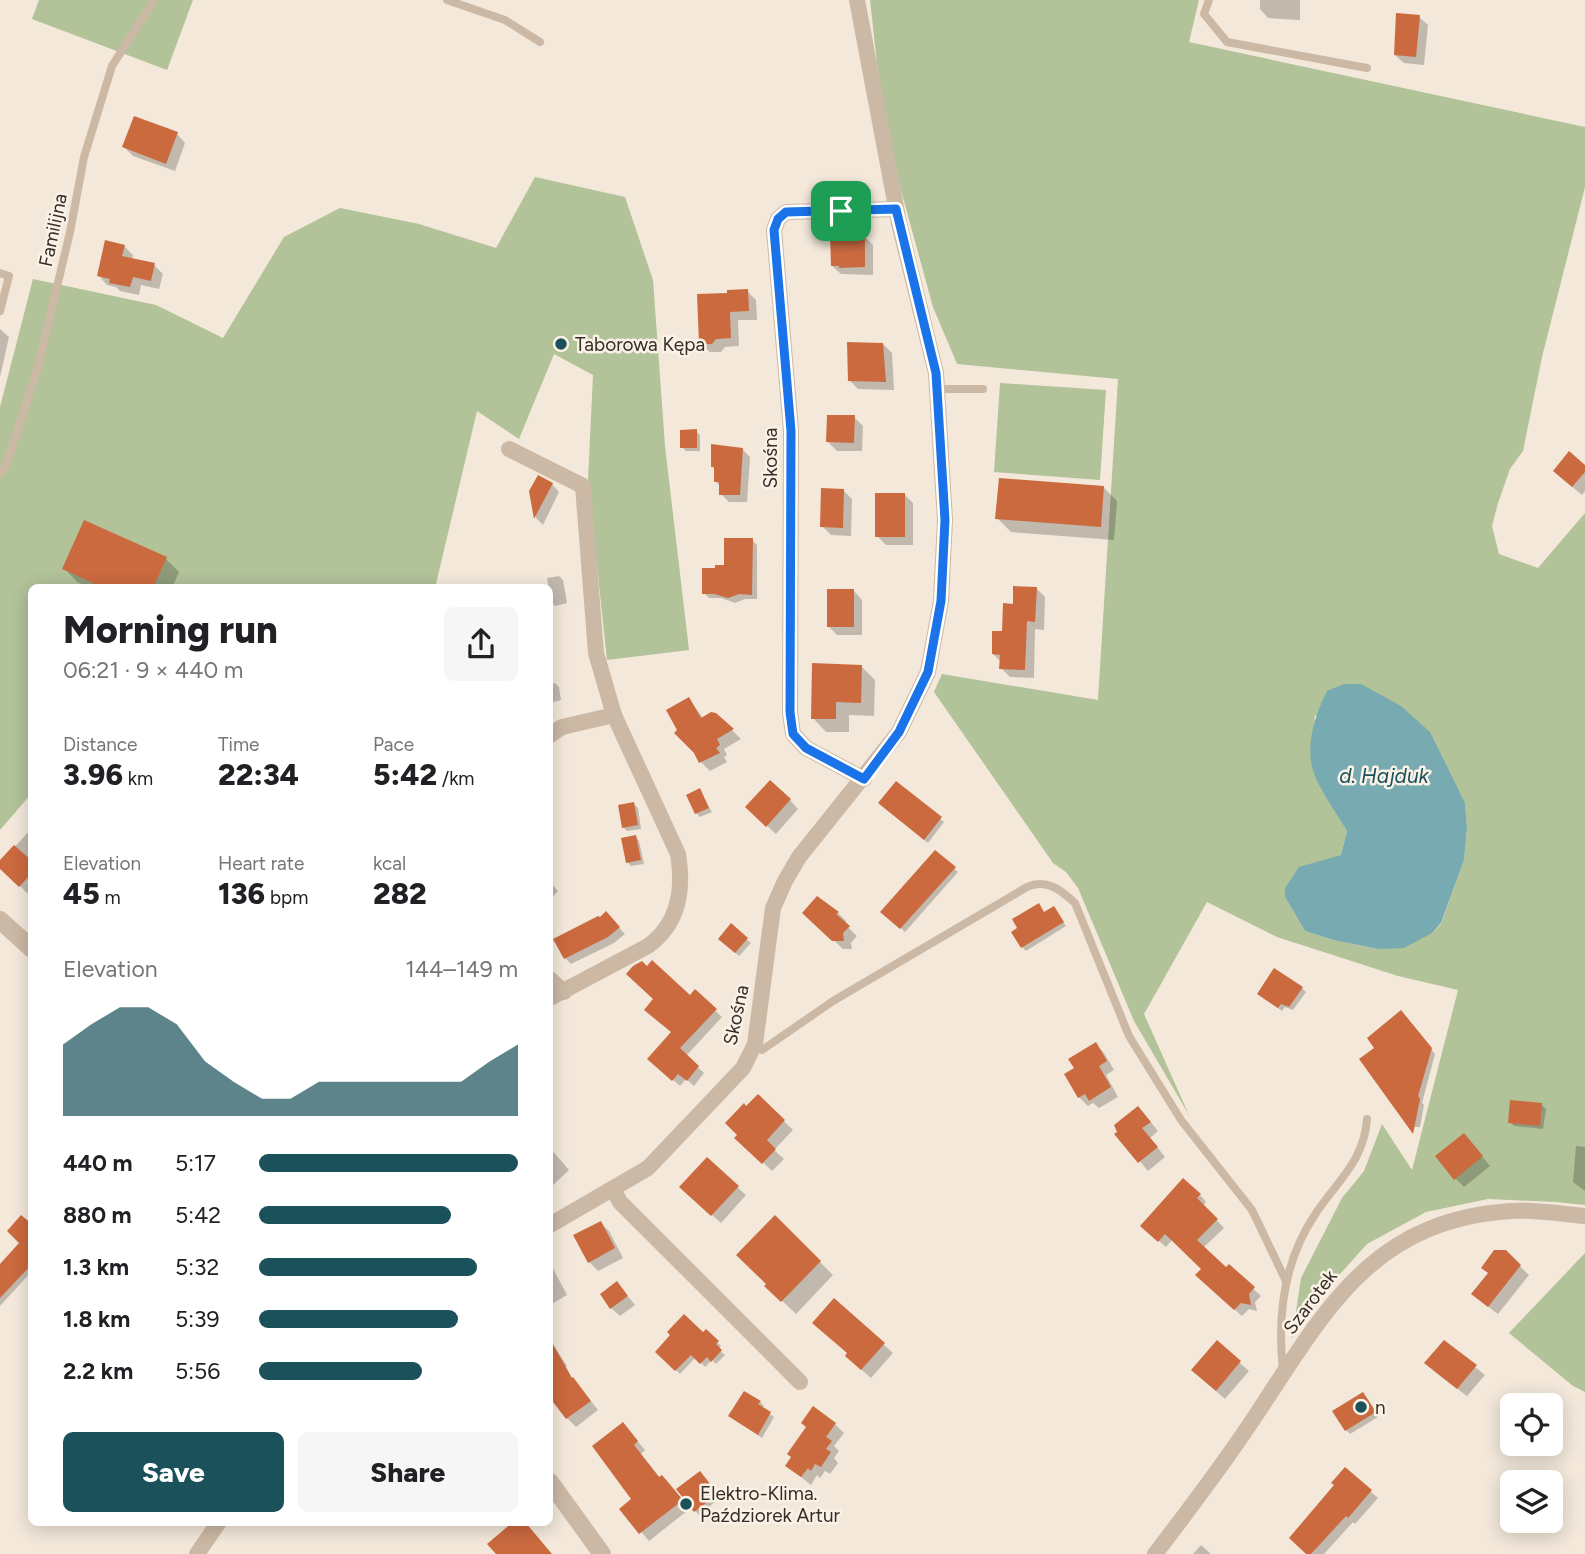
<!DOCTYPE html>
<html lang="en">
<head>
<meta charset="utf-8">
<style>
  :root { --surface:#fff; --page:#f6f6f6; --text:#202124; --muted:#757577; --accent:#1a515a }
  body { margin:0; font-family:Figtree,sans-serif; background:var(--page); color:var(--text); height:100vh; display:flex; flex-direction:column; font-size:26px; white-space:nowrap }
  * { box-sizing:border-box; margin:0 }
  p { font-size:23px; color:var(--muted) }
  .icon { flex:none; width:38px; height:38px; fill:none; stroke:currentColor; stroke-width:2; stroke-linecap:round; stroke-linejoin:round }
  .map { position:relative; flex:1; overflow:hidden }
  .sheet { position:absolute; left:28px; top:584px; width:525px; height:942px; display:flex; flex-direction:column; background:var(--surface); border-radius:10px; box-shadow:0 4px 18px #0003 }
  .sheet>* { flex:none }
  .tools { position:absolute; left:1500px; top:1393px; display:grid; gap:14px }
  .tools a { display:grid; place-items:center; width:63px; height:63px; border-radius:10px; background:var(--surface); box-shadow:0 4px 18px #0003; font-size:35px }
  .pin { position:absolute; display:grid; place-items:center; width:60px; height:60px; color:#fff; margin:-30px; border-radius:14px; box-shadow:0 4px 10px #0006 }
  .round { display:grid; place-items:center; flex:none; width:74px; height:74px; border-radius:10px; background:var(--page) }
  .head { display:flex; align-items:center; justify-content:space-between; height:119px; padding:0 35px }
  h1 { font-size:38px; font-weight:800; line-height:52px }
  .metrics { display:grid; grid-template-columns:repeat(3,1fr); gap:10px; height:119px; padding:7px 35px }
  .metrics div { display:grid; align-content:center }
  .metrics b { font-size:30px; font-weight:800 }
  .metrics small { font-size:19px; font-weight:400 }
  .metrics p { font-size:19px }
  .chart { height:196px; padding:14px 35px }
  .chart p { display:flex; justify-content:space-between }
  .chart svg { width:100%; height:126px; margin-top:7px; fill:var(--accent); opacity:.7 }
  .primary-button { display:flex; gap:14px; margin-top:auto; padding:14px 35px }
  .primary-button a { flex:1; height:80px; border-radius:10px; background:var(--accent); color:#fff; font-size:28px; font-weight:800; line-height:80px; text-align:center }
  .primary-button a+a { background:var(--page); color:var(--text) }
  ul { padding:0 35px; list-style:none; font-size:23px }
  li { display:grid; grid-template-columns:112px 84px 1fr; align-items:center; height:52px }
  li i { height:18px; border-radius:9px; background:var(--accent) }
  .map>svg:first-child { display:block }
  .green { fill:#b2c299; fill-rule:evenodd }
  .water { fill:#77abb1 }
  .shadow { fill:#0003 }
  .building { fill:#cb6a3f }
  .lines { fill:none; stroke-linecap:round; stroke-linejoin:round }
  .service { stroke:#cbb9a5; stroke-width:8 }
  .minor { stroke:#cbb9a5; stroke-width:16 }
  .tertiary { stroke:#cbb9a5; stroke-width:18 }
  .route-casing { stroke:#fff; stroke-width:14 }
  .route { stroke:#1a73e8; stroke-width:9 }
  .poi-dot { fill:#1a515a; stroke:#faf2e6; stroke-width:2.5 }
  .labels { text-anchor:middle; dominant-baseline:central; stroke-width:5; stroke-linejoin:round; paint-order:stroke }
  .street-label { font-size:19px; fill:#362d27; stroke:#faf2e6 }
  .poi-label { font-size:19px; fill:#362d27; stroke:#faf2e6; text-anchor:start }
  .water-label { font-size:21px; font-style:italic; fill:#1a515a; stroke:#faf2e6 }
</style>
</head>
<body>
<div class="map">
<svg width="1585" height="1554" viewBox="0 0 1585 1554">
  <rect width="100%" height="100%" fill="#f3e8da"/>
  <!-- green -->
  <g class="green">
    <polygon points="39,0 193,0 167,70 32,19"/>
    <path d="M870,0H1199L1189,42L1585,127V187L1542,357L1523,451L1510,469L1498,503L1492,526L1499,554L1538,568L1585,513V1205L1556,1202L1488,1199L1426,1212L1367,1244L1332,1283L1292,1338L1301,1278L1342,1198L1364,1171L1382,1124L1412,1170L1458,990L1398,976L1277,937L1207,902L1144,1014L1189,1115L1134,1021L1078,888L1066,872L1053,863L934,692L942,674L1098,700L1118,379L957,364L933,307L893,161L877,63ZM1315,715L1465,803L1467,828L1464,860L1441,924L1432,933L1378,949L1333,940L1305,931L1285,897L1322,862L1341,855L1347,831L1312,767Z"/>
    <polygon points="535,177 625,197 653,280 665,446 689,650 607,660 588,481 593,375 554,354 519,439 477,411 435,588 32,588 31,794 0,830 0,407 33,279 156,305 223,338 284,237 340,208 419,224 496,248"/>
    <polygon points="1000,383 1106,390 1100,480 994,472"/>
    <polygon points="1585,1253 1585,1392 1573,1386 1509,1333"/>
  </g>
  <!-- water -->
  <path class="water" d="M1344,684H1361L1401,706L1430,732L1465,803L1467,828L1464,860L1441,923L1432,933L1404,948L1378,949L1333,940L1305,931L1285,897V888L1299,867L1341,855L1347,831C1337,813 1317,787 1312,767C1306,742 1316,713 1327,691Z"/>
  <!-- shadow -->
  <g class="shadow">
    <polygon points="1260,0 1300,0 1300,20 1268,18 1260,9"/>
    <polygon points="1419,17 1428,25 1424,65 1404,63 1395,55"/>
    <polygon points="177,134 185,143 175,171 133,156 124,147"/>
    <polygon points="864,236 873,245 873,275 841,274 832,266"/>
    <polygon points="124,246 133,255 132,260 154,265 163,274 159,289 141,285 139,295 120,291 116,287 107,285 99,276"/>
    <polygon points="747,291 756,300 757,320 738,320 739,346 725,347 721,352 710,352 701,344 729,295"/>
    <polygon points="0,329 9,337 0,377"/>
    <polygon points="883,344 892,353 894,390 858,389 850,381"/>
    <polygon points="854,417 863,426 862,451 837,451 828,442"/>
    <polygon points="696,431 700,435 700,451 686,451 682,447"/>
    <polygon points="742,449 750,457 747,502 729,502 721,494 721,487 716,482 716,470 712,467"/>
    <polygon points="1585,467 1585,491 1582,495 1564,480"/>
    <polygon points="552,484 559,492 543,525 536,518 531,491"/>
    <polygon points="1103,487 1117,501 1114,540 1011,532 997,518"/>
    <polygon points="843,490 852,499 851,536 831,535 822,526"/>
    <polygon points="904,494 913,503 913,545 886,545 877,536"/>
    <polygon points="752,540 757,545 757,599 745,599 735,603 721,598 709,598 704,593"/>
    <polygon points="166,559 179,572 172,588 91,588 77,582 64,568"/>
    <polygon points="559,576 563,580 567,603 555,606 551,602 547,578"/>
    <polygon points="1036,588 1045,597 1044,630 1035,629 1034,678 1010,677 1001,668 1001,662 993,654 1014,606"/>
    <polygon points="854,591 862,600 862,635 837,635 828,626"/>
    <polygon points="550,613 553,635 550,636"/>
    <polygon points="861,666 875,680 874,716 849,715 849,732 826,732 813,718"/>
    <polygon points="555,683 559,687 561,700 550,703 550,684"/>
    <polygon points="689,699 703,718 716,714 741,739 724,749 727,755 724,757 727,762 710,771 701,762"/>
    <polygon points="699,790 712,812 700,817 696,813"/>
    <polygon points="790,800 798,809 776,834 747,807"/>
    <polygon points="634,804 638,808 641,829 627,831 623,827"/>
    <polygon points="884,807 940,819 944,822 928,843"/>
    <polygon points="32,828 32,888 27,893 0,866 0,863"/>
    <polygon points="636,837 639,841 644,864 631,866 627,862"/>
    <polygon points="935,852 958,872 905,932 883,912"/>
    <polygon points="550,882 558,891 550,900"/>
    <polygon points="817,898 838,913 846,921 845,924 857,936 851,943 852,949 843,949 805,913"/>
    <polygon points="1039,905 1045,914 1054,908 1066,926 1026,951 1022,947"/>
    <polygon points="612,920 625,934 614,943 571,964 565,958"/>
    <polygon points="731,926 751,943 739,956 724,943"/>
    <polygon points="647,968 690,997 695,992 722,1017 686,1056 704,1073 694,1086 686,1079 680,1086 656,1065 673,1032 656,1000"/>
    <polygon points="1302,988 1306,992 1293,1010 1285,1007 1282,1011 1263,998"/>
    <polygon points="1405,1018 1435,1054 1422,1103 1424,1105 1420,1127 1412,1127 1377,1048"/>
    <polygon points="1096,1044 1104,1053 1114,1070 1106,1075 1118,1097 1099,1108 1093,1103 1088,1106 1079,1097 1076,1069"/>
    <polygon points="758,1096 793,1130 774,1150 784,1159 772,1171 737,1138 747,1108"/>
    <polygon points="1542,1105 1546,1109 1543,1129 1514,1126 1510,1122"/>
    <polygon points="1149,1120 1158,1131 1150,1138 1165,1157 1148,1171 1117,1134"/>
    <polygon points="1472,1144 1490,1166 1464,1187 1455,1178"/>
    <polygon points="1576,1146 1585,1147 1585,1191 1573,1182"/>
    <polygon points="550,1148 569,1170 550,1188"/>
    <polygon points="737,1187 746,1195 721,1223 691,1196"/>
    <polygon points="1200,1195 1206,1202 1203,1206 1224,1228 1203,1248 1226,1270 1229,1266 1261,1296 1255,1302 1257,1311 1249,1309 1242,1316 1204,1282 1203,1269 1173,1239 1166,1247 1150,1233"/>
    <polygon points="775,1217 833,1275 796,1314 767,1286"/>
    <polygon points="600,1223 609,1231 623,1258 598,1271 589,1262"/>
    <polygon points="32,1227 32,1271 0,1306 0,1266 22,1243"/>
    <polygon points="1505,1252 1529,1275 1498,1314 1482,1302 1490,1274"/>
    <polygon points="550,1263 567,1295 550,1305"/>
    <polygon points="617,1283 635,1305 620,1316 611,1308"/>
    <polygon points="834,1300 893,1353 871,1378 856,1365"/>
    <polygon points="706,1332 721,1346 718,1349 725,1355 716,1364 712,1360 705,1367 696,1357 680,1374 657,1352"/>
    <polygon points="550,1340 567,1366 550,1376"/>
    <polygon points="1444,1342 1485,1375 1467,1396 1435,1372"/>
    <polygon points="1217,1343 1249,1371 1225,1399 1202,1379"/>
    <polygon points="573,1379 598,1410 576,1427 567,1418"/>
    <polygon points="1367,1398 1378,1417 1350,1434 1346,1430"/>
    <polygon points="760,1402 764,1406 762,1408 774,1417 762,1438 730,1416"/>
    <polygon points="623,1424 645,1450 641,1454 660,1478 670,1485 688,1507 704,1477 720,1498 699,1515 692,1507 649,1541 622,1509 634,1499"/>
    <polygon points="835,1424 844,1433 834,1446 839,1451 834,1458 838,1463 830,1474 825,1471 820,1478 817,1475 811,1485 787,1466"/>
    <polygon points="1345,1469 1378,1498 1355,1524 1353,1522 1324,1554 1308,1554"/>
    <polygon points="1201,1545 1211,1554 1193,1554"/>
  </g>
  <!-- building -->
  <g class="building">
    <polygon points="1396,13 1420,15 1416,57 1394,55"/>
    <polygon points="134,116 178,132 166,164 122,147"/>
    <polygon points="830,234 865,234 865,267 839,268 839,266 831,266"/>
    <polygon points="105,240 125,245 122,256 155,263 151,281 133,277 130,287 109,283 110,279 97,276"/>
    <polygon points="748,289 749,311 730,312 731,338 716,339 712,344 699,344 697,294 727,293 727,290"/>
    <polygon points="847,342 883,343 886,382 848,381"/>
    <polygon points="827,415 855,415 854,443 826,442"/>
    <polygon points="697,429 697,448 680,448 680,430"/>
    <polygon points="711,444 743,448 740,495 719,495 719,482 714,482 714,467 711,467"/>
    <polygon points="1569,451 1585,465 1585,472 1572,487 1553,471"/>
    <polygon points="538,475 553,483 534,519 529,491"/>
    <polygon points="999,478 1104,486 1101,527 995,519"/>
    <polygon points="821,488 844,489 843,528 820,527"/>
    <rect x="875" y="493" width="30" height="44"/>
    <polygon points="84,520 167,557 153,588 104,588 62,569"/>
    <polygon points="724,538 753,538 752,595 739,594 728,598 714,594 702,594 702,568 715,568 715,565 724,565"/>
    <polygon points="1013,586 1037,587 1035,622 1027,621 1025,670 999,669 1000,655 992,654 992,631 1002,631 1003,603 1013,604"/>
    <rect x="827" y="589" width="27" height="38"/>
    <polygon points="812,663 862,665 861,703 836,702 836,719 811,719"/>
    <polygon points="689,697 701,718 711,712 716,713 734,729 717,739 720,745 716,748 720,753 699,763 694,753 674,733 677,730 666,710"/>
    <polygon points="770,780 791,799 766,827 745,807"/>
    <polygon points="896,781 942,817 924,840 878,803"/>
    <polygon points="700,788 709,808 695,814 686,795"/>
    <polygon points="634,802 638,825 622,828 618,805"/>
    <polygon points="636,835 641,860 626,863 621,838"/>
    <polygon points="14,845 32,861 32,873 19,887 0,869 0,860"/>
    <polygon points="935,850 956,867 900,929 880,912"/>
    <polygon points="817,896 839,912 836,914 850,926 843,933 844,941 832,941 802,913"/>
    <polygon points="1039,903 1044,912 1054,906 1064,922 1021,948 1011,932 1017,928 1012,919"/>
    <polygon points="606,911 620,927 608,937 564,959 553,939 598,916 600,917"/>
    <polygon points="731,923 748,938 735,953 718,939"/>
    <polygon points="652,960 690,995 695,989 717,1009 680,1048 699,1066 687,1081 678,1074 672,1081 647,1059 671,1032 644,1010 653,999 626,974 633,966 642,961 647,966"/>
    <polygon points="1274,968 1303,987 1289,1007 1281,1004 1278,1008 1257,994"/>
    <polygon points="1401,1010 1432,1048 1418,1096 1420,1099 1413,1134 1359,1059 1374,1048 1367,1038"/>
    <polygon points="1096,1042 1107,1061 1099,1066 1111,1087 1089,1101 1085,1094 1078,1098 1064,1074 1074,1068 1068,1059"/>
    <polygon points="758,1094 785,1120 767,1140 776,1149 762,1164 734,1138 737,1135 725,1123 744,1103 746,1106"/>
    <polygon points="1510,1100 1542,1103 1540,1126 1508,1123"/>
    <polygon points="1138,1106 1151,1122 1142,1128 1158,1147 1138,1163 1114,1134 1117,1132 1114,1125"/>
    <polygon points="1464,1133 1483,1156 1454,1180 1435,1156"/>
    <polygon points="707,1157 739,1186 711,1216 679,1187"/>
    <polygon points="1183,1178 1201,1194 1197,1198 1218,1219 1197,1240 1226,1267 1229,1264 1255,1287 1249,1294 1251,1305 1241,1303 1234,1310 1195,1275 1201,1269 1165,1234 1158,1242 1140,1226"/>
    <polygon points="21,1215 32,1224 32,1264 0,1298 0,1264 19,1243 7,1231"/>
    <polygon points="775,1215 821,1261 781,1302 764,1286 766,1284 736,1255"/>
    <polygon points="601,1221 615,1248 588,1263 573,1235"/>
    <polygon points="1494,1250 1506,1250 1521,1265 1488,1307 1471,1294 1488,1273 1481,1268"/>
    <polygon points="617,1281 628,1296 610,1309 600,1294"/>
    <polygon points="834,1298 885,1343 861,1370 845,1356 847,1353 812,1323"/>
    <polygon points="684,1314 703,1332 706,1329 719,1341 716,1344 722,1350 711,1362 707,1357 700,1364 691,1355 675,1371 655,1352 670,1335 667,1332"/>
    <polygon points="550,1339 572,1378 573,1377 591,1401 566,1419 550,1398"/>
    <polygon points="1217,1340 1241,1361 1216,1391 1191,1370"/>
    <polygon points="1444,1340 1477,1365 1457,1389 1424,1363"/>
    <polygon points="744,1391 761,1401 758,1404 771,1412 758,1435 728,1416"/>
    <polygon points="1363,1392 1376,1412 1345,1431 1332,1411"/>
    <polygon points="813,1406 836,1423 826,1437 832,1441 826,1449 831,1452 821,1467 815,1464 811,1471 808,1468 801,1477 785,1466 791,1457 787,1454 806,1427 801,1423"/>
    <polygon points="623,1422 638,1441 634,1445 659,1477 662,1475 683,1500 639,1534 619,1509 631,1499 592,1446"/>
    <polygon points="1345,1467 1372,1490 1348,1518 1346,1516 1311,1554 1306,1554 1289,1538 1334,1485 1331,1483"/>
    <polygon points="700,1471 718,1494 694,1512 676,1489"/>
    <polygon points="513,1522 525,1522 552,1554 496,1554 487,1544"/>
  </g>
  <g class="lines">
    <!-- service -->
    <g class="service">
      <polyline points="447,0 505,20 540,42"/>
      <polyline points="1209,0 1204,14 1227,42 1367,68"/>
      <polyline points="0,273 9,276 0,311"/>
      <polyline points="937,389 983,389"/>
      <polyline points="0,473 6,466 38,367 70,232 84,157 112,66 154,0"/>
      <path d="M755,1044L762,1050L833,1001L1027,887C1046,878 1061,890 1075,903L1129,1036L1181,1120L1252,1210L1286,1281"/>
      <path d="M1283,1370C1277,1316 1284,1262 1314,1216C1336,1182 1364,1162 1367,1119"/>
    </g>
    <!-- minor -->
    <g class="minor">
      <path d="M509,449L583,486L596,653L614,715L678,854C684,890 679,924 648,946L550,998"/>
      <polyline points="550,735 562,727 614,715"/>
      <polyline points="864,779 806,748 793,734 790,712 791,431 774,230 778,219 786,212 896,209"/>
      <polyline points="550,979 564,992"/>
      <polyline points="613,1189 620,1202 800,1382"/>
      <polyline points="550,1225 648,1168 743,1068 755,1044 773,908 785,881 799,857 899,732 928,672 941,601 945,520 936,373 899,223 857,0"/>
      <polyline points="197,1554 219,1522"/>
      <path d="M1155,1554C1191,1507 1226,1461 1258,1412C1326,1309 1373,1220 1511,1211C1535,1209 1561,1214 1585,1216"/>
    </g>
    <!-- tertiary -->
    <g class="tertiary">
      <polyline points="0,920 32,949"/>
      <polyline points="550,1482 602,1554"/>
    </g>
  </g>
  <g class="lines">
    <!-- route casing -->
    <g class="route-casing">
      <polygon id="route" points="896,209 936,373 945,520 941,601 928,672 899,732 864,779 806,748 793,734 790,712 791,431 774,230 778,219 786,212"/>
    </g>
    <!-- route -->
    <use href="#route" class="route"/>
  </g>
  <!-- markers -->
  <g class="poi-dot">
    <circle cx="561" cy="344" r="7"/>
    <circle cx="1361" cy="1407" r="7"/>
    <circle cx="686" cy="1504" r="7"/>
  </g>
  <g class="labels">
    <!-- street labels -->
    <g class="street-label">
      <text transform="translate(53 230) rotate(-78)">Familijna</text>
      <text transform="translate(770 458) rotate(-90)">Skośna</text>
      <text transform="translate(736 1015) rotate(-78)">Skośna</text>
      <text transform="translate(1310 1302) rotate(-53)">Szarotek</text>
    </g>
    <!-- poi labels -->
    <g class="poi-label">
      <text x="575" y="344">Taborowa Kępa</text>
      <text x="1375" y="1407">n</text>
      <text x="700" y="1493">Elektro-Klima.<tspan x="700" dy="22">Paździorek Artur</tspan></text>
    </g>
    <!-- water labels -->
    <g class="water-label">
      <text x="1384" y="775">d. Hajduk</text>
    </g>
  </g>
</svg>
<div class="tools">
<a><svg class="icon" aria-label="locate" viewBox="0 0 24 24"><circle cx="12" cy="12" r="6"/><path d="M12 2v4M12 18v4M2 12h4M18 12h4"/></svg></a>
<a><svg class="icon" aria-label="layers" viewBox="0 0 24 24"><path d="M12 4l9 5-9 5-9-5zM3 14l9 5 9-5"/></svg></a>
</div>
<div class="pin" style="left:841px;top:211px;background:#1e9e55"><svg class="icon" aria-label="arrive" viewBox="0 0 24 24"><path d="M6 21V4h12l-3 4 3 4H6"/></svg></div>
<section class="sheet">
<div class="head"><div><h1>Morning run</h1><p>06:21 · 9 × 440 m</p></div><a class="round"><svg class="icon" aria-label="share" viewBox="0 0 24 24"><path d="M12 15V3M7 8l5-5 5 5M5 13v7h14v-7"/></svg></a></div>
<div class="metrics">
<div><p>Distance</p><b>3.96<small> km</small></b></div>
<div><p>Time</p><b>22:34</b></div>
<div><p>Pace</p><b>5:42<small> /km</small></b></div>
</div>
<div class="metrics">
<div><p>Elevation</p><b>45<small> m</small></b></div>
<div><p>Heart rate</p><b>136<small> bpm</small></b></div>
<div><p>kcal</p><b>282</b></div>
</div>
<div class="chart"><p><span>Elevation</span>144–149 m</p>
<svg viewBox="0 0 160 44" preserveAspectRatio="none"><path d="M0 44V19L10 12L20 6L30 6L40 12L50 25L60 32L70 38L80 38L90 32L100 32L110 32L120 32L130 32L140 32L150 25L160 19V44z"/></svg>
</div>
<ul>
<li><b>440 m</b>5:17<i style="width:100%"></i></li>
<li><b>880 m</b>5:42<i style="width:74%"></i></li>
<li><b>1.3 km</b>5:32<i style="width:84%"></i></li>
<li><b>1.8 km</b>5:39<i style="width:77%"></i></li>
<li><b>2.2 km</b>5:56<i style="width:63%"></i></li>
</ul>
<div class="primary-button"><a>Save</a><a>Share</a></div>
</section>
</div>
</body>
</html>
